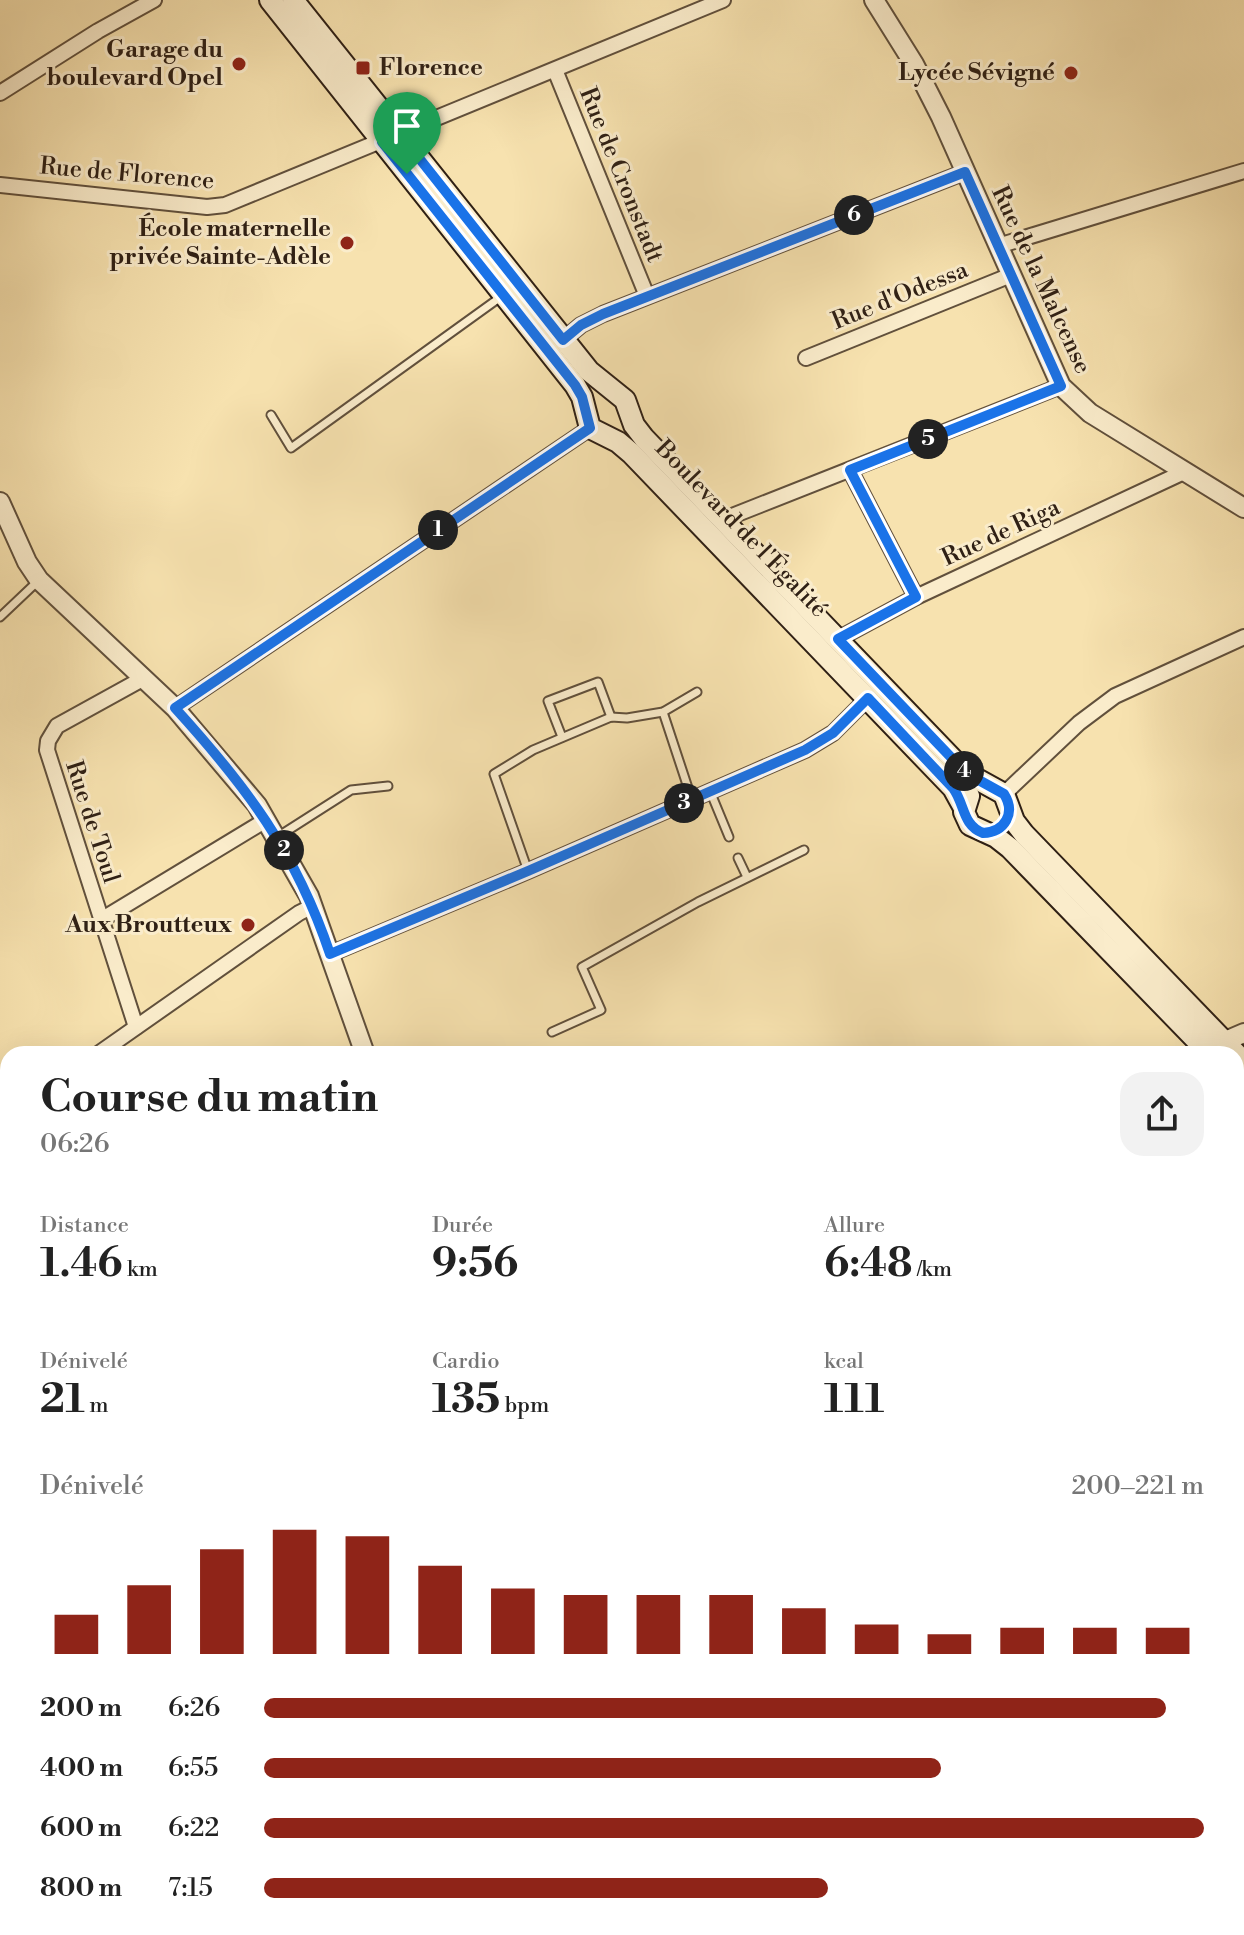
<!DOCTYPE html>
<html lang="fr">
<head>
<meta charset="utf-8">
<style>
  :root { --surface:#fff; --page:#f2f2f2; --text:#222; --muted:#767676; --accent:#8f2418 }
  body { margin:0; font-family:"Libre Bodoni",serif; background:var(--page); color:var(--text); height:100vh; display:flex; flex-direction:column; font-size:30px; white-space:nowrap }
  * { box-sizing:border-box; margin:0 }
  p { font-size:26px; color:var(--muted) }
  .icon { flex:none; width:44px; height:44px; fill:none; stroke:currentColor; stroke-width:2; stroke-linecap:round; stroke-linejoin:round }
  .map { position:relative; flex:1; overflow:hidden }
  .drawer { position:absolute; left:0px; top:1046px; width:1244px; height:890px; display:flex; flex-direction:column; background:var(--surface); border-radius:24px 24px 0 0; box-shadow:0 8px 32px #0002 }
  .drawer>* { flex:none }
  .pin { position:absolute; display:grid; place-items:center; width:68px; height:68px; color:#fff; margin:-82px -34px; border-radius:50% 50% 50% 0; rotate:-45deg; box-shadow:0 0 8px #0007 }
  .pin .icon { rotate:45deg }
  .km { position:absolute; width:40px; height:40px; margin:-20px; border-radius:50%; background:#222; color:#fff; font-size:22px; line-height:40px; text-align:center }
  .round { display:grid; place-items:center; flex:none; width:84px; height:84px; border-radius:24px; background:var(--page) }
  .headline { display:flex; align-items:center; justify-content:space-between; height:136px; padding:0 40px }
  h1 { font-size:44px; font-weight:700; line-height:60px }
  .stats { display:grid; grid-template-columns:repeat(3,1fr); gap:12px; height:136px; padding:8px 40px }
  .stats div { display:grid; align-content:center }
  .stats b { font-size:40px; font-weight:700 }
  .stats small { font-size:22px; font-weight:400 }
  .stats p { font-size:22px }
  .chart { height:224px; padding:16px 40px }
  .chart p { display:flex; justify-content:space-between }
  .chart svg { width:100%; height:144px; margin-top:8px; stroke:var(--accent); stroke-width:6 }
  ul { padding:0 40px; list-style:none; font-size:26px }
  li { display:grid; grid-template-columns:128px 96px 1fr; align-items:center; height:60px }
  li i { height:20px; border-radius:10px; background:var(--accent) }
  .map>svg:first-child { display:block }
  .green { fill:#b7c48f; stroke:#737252; stroke-width:2 }
  .lines { fill:none; stroke-linecap:round; stroke-linejoin:round }
  .service-casing { stroke:#61503c; stroke-width:11 }
  .minor-casing { stroke:#61503c; stroke-width:18 }
  .tertiary-casing { stroke:#61503c; stroke-width:22 }
  .secondary-casing { stroke:#2f2015; stroke-width:24 }
  .service { stroke:#faeccb; stroke-width:7 }
  .minor { stroke:#faeccb; stroke-width:14 }
  .tertiary { stroke:#faeccb; stroke-width:18 }
  .secondary { stroke:#faeccb; stroke-width:20 }
  .route-casing { stroke:#fff; stroke-width:16 }
  .route { stroke:#1a73e8; stroke-width:10 }
  .poi-dot { fill:#8f2418; stroke:#faeccb; stroke-width:3 }
  .labels { text-anchor:middle; dominant-baseline:central; stroke-width:6; stroke-linejoin:round; paint-order:stroke }
  .poi-label { font-size:24px; font-weight:bold; fill:#2f2015; stroke:#faeccb; text-anchor:end }
  .street-label { font-size:24px; fill:#2f2015; stroke:#faeccb }
</style>
</head>
<body>
<div class="map">
<svg width="1244" height="1935" viewBox="0 0 1244 1935">
  <rect width="100%" height="100%" fill="#f7e2af"/>
  <filter id="stains"><feTurbulence type="fractalNoise" baseFrequency=".0025" numOctaves="4"/><feColorMatrix values="0 0 0 0 .2 0 0 0 0 .09 0 0 0 0 .02 0 0 0 .5 -.17"/></filter>
  <radialGradient id="worn" r=".72"><stop offset=".6" stop-color="#630" stop-opacity="0"/><stop offset="1" stop-color="#630" stop-opacity=".3"/></radialGradient>
  <!-- green -->
  <g class="green">
    <polygon points="1236,1825 1244,1853 1244,1935 1217,1935 1212,1928 1236,1928"/>
    <polygon points="176,1928 655,1928 659,1935 177,1935"/>
  </g>
  <g class="lines">
    <!-- service casing -->
    <g class="service-casing">
      <g id="service">
        <polyline points="271,415 291,448 502,296"/>
        <polyline points="0,617 38,581"/>
        <polyline points="663,712 692,800"/>
        <polyline points="562,737 548,701 598,682 611,717"/>
        <polyline points="710,791 729,837"/>
        <polyline points="279,836 351,790 388,786"/>
        <polyline points="738,858 747,877"/>
        <polyline points="528,871 494,774 533,750 611,717 627,718 663,712 697,692"/>
        <polyline points="552,1032 601,1010 582,967 698,902 804,850"/>
        <polyline points="1236,1702 1244,1696"/>
        <polyline points="1236,1734 1244,1744"/>
        <polyline points="1144,1928 1146,1935"/>
      </g>
    </g>
    <!-- minor casing -->
    <g class="minor-casing">
      <g id="minor">
        <polyline points="555,70 647,296"/>
        <polyline points="0,93 98,31 154,0"/>
        <polyline points="0,185 207,207 225,205 723,0"/>
        <polyline points="998,246 1244,171"/>
        <polyline points="563,340 581,325 603,314 965,172"/>
        <polyline points="806,358 1011,275"/>
        <polyline points="850,470 916,597"/>
        <polyline points="722,520 1061,386"/>
        <polyline points="838,639 916,597 1186,471"/>
        <polyline points="175,708 590,428"/>
        <polyline points="1004,794 1079,723 1115,696 1244,637"/>
        <polyline points="101,920 266,820"/>
        <polyline points="330,954 528,871 805,750 833,733 868,698"/>
        <polyline points="136,1027 47,750 48,741 57,726 144,678"/>
        <polyline points="98,1054 299,913 313,906"/>
        <polyline points="0,1121 8,1116"/>
        <polyline points="1236,1272 1244,1264"/>
        <polyline points="1236,1517 1244,1509"/>
        <polyline points="1236,1557 1244,1566"/>
        <polyline points="0,1560 8,1557"/>
      </g>
    </g>
    <!-- tertiary casing -->
    <g class="tertiary-casing">
      <g id="tertiary">
        <polyline points="874,0 914,64 941,117 1061,386 1090,413 1244,508"/>
        <polyline points="0,502 27,562 39,580 175,708 257,805 309,896 365,1054"/>
        <polyline points="1195,1054 1244,1033"/>
        <polyline points="791,1928 795,1935"/>
      </g>
    </g>
    <!-- secondary casing -->
    <g class="secondary-casing">
      <g id="secondary">
        <polyline points="270,0 575,385 582,397 590,428 618,442 631,453 953,788 964,808"/>
        <polyline points="293,0 589,371 625,400 634,425 644,438 966,773 1004,794 1014,821 1024,834 1244,1062"/>
        <polyline points="969,796 964,812 970,825 996,837 1010,848 1210,1054"/>
        <polyline points="1236,1081 1244,1089"/>
      </g>
    </g>
    <!-- service -->
    <use href="#service" class="service"/>
    <!-- minor -->
    <use href="#minor" class="minor"/>
    <!-- tertiary -->
    <use href="#tertiary" class="tertiary"/>
    <!-- secondary -->
    <use href="#secondary" class="secondary"/>
  </g>
  <g class="lines">
    <!-- route casing -->
    <g class="route-casing">
      <path id="route" d="M400,134L563,340L581,325L603,314L965,172L1061,386L850,470L916,597L838,639L966,773L1004,794C1016,813 1005,832 983,833C962,825 965,804 953,788L868,698L833,733L805,750L528,871L330,954C296,852 246,786 175,708L590,428L582,397L575,385L382,142Z"/>
    </g>
    <!-- route -->
    <use href="#route" class="route"/>
  </g>
  <!-- markers -->
  <g class="poi-dot">
    <circle cx="239" cy="64" r="8"/>
    <rect x="355" y="60" width="16" height="16" rx="4"/>
    <circle cx="1071" cy="73" r="8"/>
    <circle cx="347" cy="243" r="8"/>
    <circle cx="248" cy="925" r="8"/>
  </g>
  <g class="labels">
    <!-- poi labels -->
    <g class="poi-label">
      <text x="223" y="50">Garage du<tspan x="223" dy="28">boulevard Opel</tspan></text>
      <text x="379" y="68" text-anchor="start">Florence</text>
      <text x="1055" y="73">Lycée Sévigné</text>
      <text x="331" y="229">École maternelle<tspan x="331" dy="28">privée Sainte-Adèle</tspan></text>
      <text x="232" y="925">Aux Broutteux</text>
    </g>
    <!-- street labels -->
    <g class="street-label">
      <text transform="translate(127 174) rotate(5)">Rue de Florence</text>
      <text transform="translate(621 175) rotate(68)">Rue de Cronstadt</text>
      <text transform="translate(1041 280) rotate(65)">Rue de la Malcense</text>
      <text transform="translate(900 296) rotate(-22)">Rue d'Odessa</text>
      <text transform="translate(741 529) rotate(46)">Boulevard de l'Égalité</text>
      <text transform="translate(1001 533) rotate(-25)">Rue de Riga</text>
      <text transform="translate(92 822) rotate(72)">Rue de Toul</text>
    </g>
  </g>
  <rect width="100%" height="100%" filter="url(#stains)"/>
  <rect width="100%" height="100%" fill="url(#worn)"/>
</svg>
<div class="pin" style="left:407px;top:174px;background:#1e9e55"><svg class="icon" aria-label="arrive" viewBox="0 0 24 24"><path d="M6 21V4h12l-3 4 3 4H6"/></svg></div>
<b class="km" style="left:438px;top:530px">1</b>
<b class="km" style="left:284px;top:850px">2</b>
<b class="km" style="left:684px;top:803px">3</b>
<b class="km" style="left:964px;top:771px">4</b>
<b class="km" style="left:928px;top:439px">5</b>
<b class="km" style="left:854px;top:215px">6</b>
<section class="drawer">
<div class="headline"><div><h1>Course du matin</h1><p>06:26</p></div><a class="round"><svg class="icon" aria-label="share" viewBox="0 0 24 24"><path d="M12 15V3M7 8l5-5 5 5M5 13v7h14v-7"/></svg></a></div>
<div class="stats">
<div><p>Distance</p><b>1.46<small> km</small></b></div>
<div><p>Durée</p><b>9:56</b></div>
<div><p>Allure</p><b>6:48<small> /km</small></b></div>
</div>
<div class="stats">
<div><p>Dénivelé</p><b>21<small> m</small></b></div>
<div><p>Cardio</p><b>135<small> bpm</small></b></div>
<div><p>kcal</p><b>111</b></div>
</div>
<div class="chart"><p><span>Dénivelé</span>200–221 m</p>
<svg viewBox="0 0 160 44" preserveAspectRatio="none"><path d="M5 44V32M15 44V23M25 44V12M35 44V6M45 44V8M55 44V17M65 44V24M75 44V26M85 44V26M95 44V26M105 44V30M115 44V35M125 44V38M135 44V36M145 44V36M155 44V36"/></svg>
</div>
<ul>
<li><b>200 m</b>6:26<i style="width:96%"></i></li>
<li><b>400 m</b>6:55<i style="width:72%"></i></li>
<li><b>600 m</b>6:22<i style="width:100%"></i></li>
<li><b>800 m</b>7:15<i style="width:60%"></i></li>
</ul>
</section>
</div>
</body>
</html>
